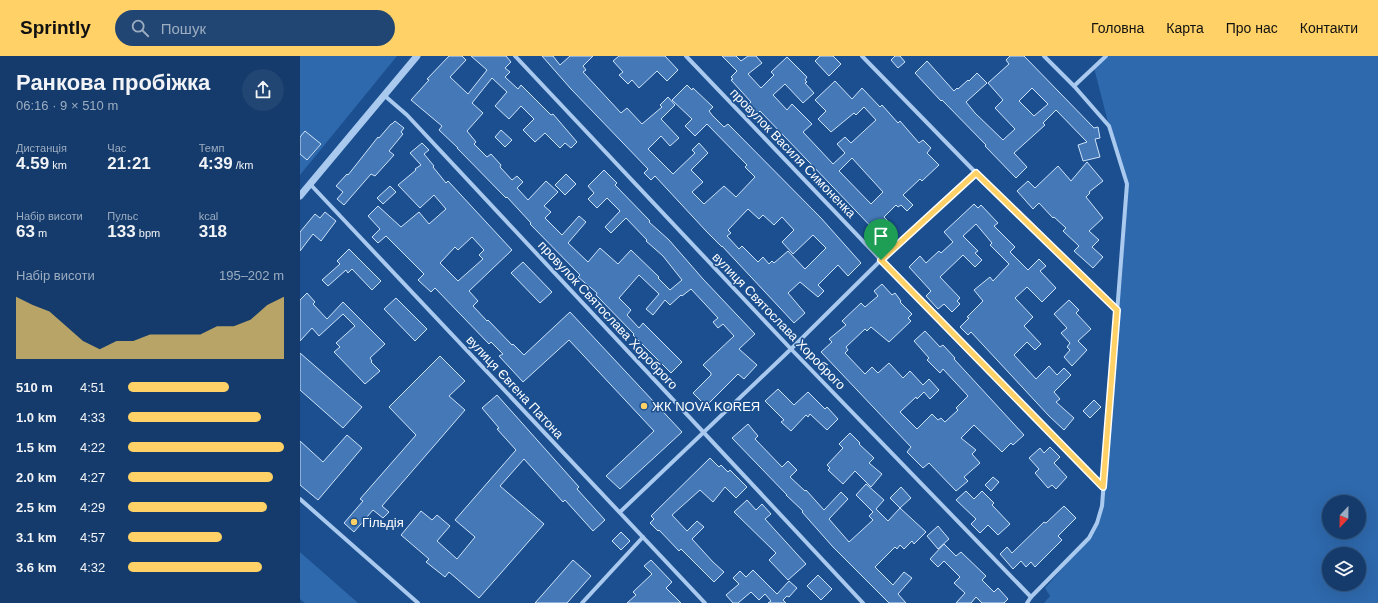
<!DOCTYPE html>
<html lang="uk">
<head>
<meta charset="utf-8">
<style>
  :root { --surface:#143b6b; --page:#214673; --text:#f1f3f6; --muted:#9dadc1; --line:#33557e; --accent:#ffd166 }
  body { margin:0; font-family:Helvetica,sans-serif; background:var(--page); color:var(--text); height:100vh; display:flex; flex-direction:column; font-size:15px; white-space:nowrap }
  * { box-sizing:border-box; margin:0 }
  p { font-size:13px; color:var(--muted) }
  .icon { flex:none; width:22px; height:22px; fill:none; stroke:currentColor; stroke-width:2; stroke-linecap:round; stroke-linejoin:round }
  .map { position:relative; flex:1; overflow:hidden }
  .drawer { display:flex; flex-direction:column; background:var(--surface); width:300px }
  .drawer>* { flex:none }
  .needle { width:26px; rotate:202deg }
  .fabs { position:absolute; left:1022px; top:439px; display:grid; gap:8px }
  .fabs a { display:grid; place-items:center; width:44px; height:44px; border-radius:50%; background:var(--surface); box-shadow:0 4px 16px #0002,0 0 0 1px var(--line); font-size:20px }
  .pin { position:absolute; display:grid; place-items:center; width:34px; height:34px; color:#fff; margin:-41px -17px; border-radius:50% 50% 50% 0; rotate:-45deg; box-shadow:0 0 4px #0007 }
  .pin .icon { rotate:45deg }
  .round { display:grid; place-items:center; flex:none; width:42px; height:42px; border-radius:21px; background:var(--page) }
  .head { display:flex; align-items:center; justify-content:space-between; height:68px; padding:0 16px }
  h1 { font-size:22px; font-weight:700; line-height:30px }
  .metrics { display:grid; grid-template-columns:repeat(3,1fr); gap:6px; height:68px; padding:4px 16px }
  .metrics div { display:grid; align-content:center }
  .metrics b { font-size:17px; font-weight:700 }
  .metrics small { font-size:11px; font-weight:400 }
  .metrics p { font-size:11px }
  .chart { height:112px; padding:8px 16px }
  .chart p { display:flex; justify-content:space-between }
  .chart svg { width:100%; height:72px; margin-top:4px; fill:var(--accent); opacity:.7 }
  ul { padding:0 16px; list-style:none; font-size:13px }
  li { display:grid; grid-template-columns:64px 48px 1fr; align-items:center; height:30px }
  li i { height:10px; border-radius:5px; background:var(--accent) }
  header { display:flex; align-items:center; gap:24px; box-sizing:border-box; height:56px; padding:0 20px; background:var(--accent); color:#111 }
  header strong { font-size:19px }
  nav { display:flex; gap:22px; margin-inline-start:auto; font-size:14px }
  .search { width:280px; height:36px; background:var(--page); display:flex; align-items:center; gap:10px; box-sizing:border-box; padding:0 14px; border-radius:22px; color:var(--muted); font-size:15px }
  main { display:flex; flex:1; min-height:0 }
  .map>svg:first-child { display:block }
  .green { fill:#2e69ad; fill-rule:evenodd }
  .building { fill:#4478b7; stroke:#cfe3fa; fill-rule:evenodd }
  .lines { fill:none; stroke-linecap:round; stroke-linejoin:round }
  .minor { stroke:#a9c9ee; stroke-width:4 }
  .tertiary { stroke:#a9c9ee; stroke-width:7 }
  .route-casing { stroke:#fff; stroke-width:8 }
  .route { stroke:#ffd166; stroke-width:5 }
  .poi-dot { fill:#ffd166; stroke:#1b4f8f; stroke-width:1.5 }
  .labels { text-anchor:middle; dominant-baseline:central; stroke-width:3; stroke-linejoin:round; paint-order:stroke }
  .street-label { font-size:13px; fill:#fff; stroke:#1b4f8f }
  .poi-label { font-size:13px; fill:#fff; stroke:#1b4f8f; text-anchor:start }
</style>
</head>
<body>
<header>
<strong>Sprintly</strong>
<div class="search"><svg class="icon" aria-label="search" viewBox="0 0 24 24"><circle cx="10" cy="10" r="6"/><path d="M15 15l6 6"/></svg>Пошук</div>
<nav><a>Головна</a><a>Карта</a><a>Про нас</a><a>Контакти</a></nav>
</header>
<main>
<section class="drawer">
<div class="head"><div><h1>Ранкова пробіжка</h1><p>06:16 · 9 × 510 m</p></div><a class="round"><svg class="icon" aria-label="share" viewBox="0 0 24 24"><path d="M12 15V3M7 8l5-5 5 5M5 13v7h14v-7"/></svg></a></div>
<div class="metrics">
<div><p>Дистанція</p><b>4.59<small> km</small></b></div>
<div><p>Час</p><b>21:21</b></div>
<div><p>Темп</p><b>4:39<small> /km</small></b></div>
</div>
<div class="metrics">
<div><p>Набір висоти</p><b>63<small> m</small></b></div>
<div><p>Пульс</p><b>133<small> bpm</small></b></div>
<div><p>kcal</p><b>318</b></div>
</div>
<div class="chart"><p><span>Набір висоти</span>195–202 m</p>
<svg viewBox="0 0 160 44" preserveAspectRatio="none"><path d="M0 44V6L10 11L20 15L30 24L40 33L50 38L60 33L70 33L80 29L90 29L100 29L110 29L120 24L130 24L140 20L150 11L160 6V44z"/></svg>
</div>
<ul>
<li><b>510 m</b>4:51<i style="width:65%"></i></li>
<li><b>1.0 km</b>4:33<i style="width:85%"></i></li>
<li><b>1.5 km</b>4:22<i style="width:100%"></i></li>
<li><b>2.0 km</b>4:27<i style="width:93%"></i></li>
<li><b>2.5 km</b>4:29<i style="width:89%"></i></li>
<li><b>3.1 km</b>4:57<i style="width:60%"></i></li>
<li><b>3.6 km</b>4:32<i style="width:86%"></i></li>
</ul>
</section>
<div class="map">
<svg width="1078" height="547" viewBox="0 0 1078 547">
  <rect width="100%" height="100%" fill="#1b4f8f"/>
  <!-- green -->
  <g class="green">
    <polygon points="0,0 97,0 0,119"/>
    <path d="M806,0H1078V547H744L750,540L745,532L789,482L802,450L827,128L809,70L794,12ZM1029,446H1059V476H1029ZM1029,498H1059V528H1029Z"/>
    <polygon points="0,496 1,497 58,547 5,547 0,543"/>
  </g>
  <!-- building -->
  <g class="building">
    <polygon points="149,0 162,0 166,4 150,21 168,38 187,14 171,0 206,0 211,6 205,12 210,16 205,21 218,33 221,29 251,59 253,58 277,86 271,92 265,87 260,92 245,77 235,86 223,74 234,63 221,50 209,63 195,50 207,36 192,22 172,47 183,57 167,75 176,86 174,88 187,101 191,98 201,109 200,111 212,124 217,120 223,126 217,132 228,144 246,125 258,136 244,150 251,156 245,162 262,179 279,160 286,166 268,187 288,206 300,192 318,208 331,194 359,221 358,222 370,234 382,224 363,200 346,185 347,184 326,162 311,177 305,171 320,155 307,142 297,152 288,143 294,137 288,130 304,114 317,127 315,129 350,165 349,166 369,184 403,223 455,278 439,293 457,309 444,323 438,318 406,350 393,337 411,319 411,317 403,309 434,280 423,268 418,272 413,266 418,262 391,233 382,240 381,239 370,249 365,244 353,259 346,253 359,238 339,219 319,242 331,254 327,259 339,272 343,267 382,306 371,317 333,279 334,278 296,239 297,237 278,221 280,219 230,168 231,167 207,141 206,142 157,92 158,92 139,74 142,70 111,44 129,24 127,23"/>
    <path d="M242,0H253L260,9L270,0H293L283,10L286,14L283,16L321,57L327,52L342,68L362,51L360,49L368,41L375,49L361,63L379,82L370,90L361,80L348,93L373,118L395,97L392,94L399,87L408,97L391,114L403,126L392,136L404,148L424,130L436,141L455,121L445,111L447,109L407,68L395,80L385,70L392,63L372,44L387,29L392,34L393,32L413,51L409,55L412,59L424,71L428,68L521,162L561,207L548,220L538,209L518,229L524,235L518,241L500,226L488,237L505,257L494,267L422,190V191L406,175L355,120L351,124L344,117L348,113L271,33ZM448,153L459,163L463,159L474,169L482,161L494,174L482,186L493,198L513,179L526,192L505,213L488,195L474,207L472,205L469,208L463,201L458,206L442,190L439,193L427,180L431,177L428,174Z"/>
    <polygon points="319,0 365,0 378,14 367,25 357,15 339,32 332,24 328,28 319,19 323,16 313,5"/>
    <path d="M422,0H436L441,5L448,0H456L462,7L448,18L461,32L474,19L471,16L487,1L507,21L505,24L507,26L505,27L514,37L503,47L485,28L473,39L487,54L492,48L512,68L503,76L533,108L545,97L537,88L545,81L551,87L576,64L564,51L556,59L554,57L531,76L518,63L526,55L515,44L535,25L552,43L562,32L580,51L582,49L598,67L600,65L619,87L623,84L631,92L627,97L639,109L622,125L620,123L603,139L613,149L607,155L601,149L598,151L596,149L584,161L592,169L580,180L460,55L454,61L445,52L451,46L431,24L433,23L431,21L437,15ZM552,102L583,136L571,148L539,115Z"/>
    <polygon points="520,0 533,0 541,8 529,20 515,5"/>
    <polygon points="595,0 600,0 605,6 598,12 591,4"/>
    <path d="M710,0H724L794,72L798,71L800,82L795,83L800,101L783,105L778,89L787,86L756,54L743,67L745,69L714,97L727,111L716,122L685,90L686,89L642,44L641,45L615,17L627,5L654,35L657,32L658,33L668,24L669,25L677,17L687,27L666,46L675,57L703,84L715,73L695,52L703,44L688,27L709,8L706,4ZM732,32L748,48L734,60L719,45Z"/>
    <polygon points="95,65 104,72 101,76 103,78 89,95 94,99 75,120 71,118 44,149 37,143 43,136 36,130 47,118 48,119 78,81 79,82 91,68 92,68"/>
    <polygon points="201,74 212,84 205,91 195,81"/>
    <polygon points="5,75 21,88 7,104 0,98 0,81"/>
    <path d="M122,87L129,94L124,98L134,110L133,111L146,127L148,125L212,194L169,235L178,245L173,250L187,265L188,264L212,289L213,288L224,299L270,256L382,376L320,433L306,420L354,375L269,284L223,326L199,300L203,298L191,286L189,288L135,232L131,236L118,224L124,218L86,180L78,187L72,181L80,173L68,160L78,150L101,171L119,156L129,168L146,153L134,139L120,152L98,129L116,114L115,113L121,109L110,97ZM172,181L184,194L179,199L183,203L158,225L140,207L155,191L158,194Z"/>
    <polygon points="787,106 803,125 789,136 790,137 786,141 803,162 789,175 799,184 792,191 803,201 793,212 774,195 779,190 763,175 766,172 754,161 753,162 739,147 733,153 717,135 728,125 735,132 758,110 771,125"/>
    <polygon points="266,118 276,128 265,139 255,129"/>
    <polygon points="90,130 96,136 83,148 77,142"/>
    <polygon points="674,148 678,152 681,149 698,167 694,170 715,191 710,196 728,214 739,203 746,210 740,215 756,232 742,246 727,231 715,242 733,261 724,270 741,288 735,294 727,286 714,299 736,323 749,310 757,319 764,312 771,319 754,336 760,343 756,346 774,362 764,374 749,360 671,276 668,279 660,271 669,262 667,261 683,245 674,234 690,221 693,225 709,208 690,189 692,187 676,168 663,180 678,195 675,197 682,204 675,211 663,199 640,221 660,242 657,245 660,248 652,256 644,248 638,253 626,240 631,235 609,211 620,200 626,207 639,195 641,197 653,186 644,176"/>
    <polygon points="25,156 36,165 21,185 13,178 0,195 0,176 15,158 20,162"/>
    <polygon points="49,193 81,225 72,234 52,213 48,217 46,214 28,230 22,224 40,208 37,205"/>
    <polygon points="223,206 252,236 240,247 211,217"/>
    <polygon points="582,228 592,239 595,237 601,245 600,246 612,258 608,262 611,265 589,286 571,271 567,275 565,273 546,291 548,294 545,297 565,318 572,311 578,317 589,307 603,322 610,315 623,329 629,323 639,334 630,343 624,336 617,343 616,341 600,356 617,373 632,358 638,364 641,362 645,366 658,354 656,352 668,340 643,313 640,317 627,304 629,302 614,285 625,275 640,291 643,289 655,302 654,303 724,379 713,389 711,387 702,396 674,369 661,382 676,394 672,398 680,407 664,421 668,425 656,435 629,407 623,412 607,396 611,391 521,296 532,286 529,283 546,269 542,265 561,247 565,251 578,240 574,235"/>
    <polygon points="7,237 15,246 13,248 27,263 43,246 85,288 70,302 72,305 71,306 80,315 65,328 34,296 40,291 36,287 55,270 43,258 19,280 12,272 0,285 0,244"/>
    <polygon points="96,242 127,273 115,285 84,253"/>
    <polygon points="769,244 779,254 776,257 791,273 778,285 787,294 772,310 764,301 770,294 767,291 770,287 761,277 767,272 754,258"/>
    <polygon points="0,297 62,351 43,372 0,334"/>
    <polygon points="140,300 165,325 149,340 165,354 82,450 89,456 83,462 73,454 54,476 44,467 63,445 60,443 116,379 89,351"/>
    <polygon points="478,333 494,349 508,336 525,353 527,351 538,363 527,374 510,358 508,361 506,359 491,375 481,366 484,364 465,345"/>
    <polygon points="197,339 279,431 277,433 305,464 293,475 265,444 263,446 224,403 200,430 244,468 179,542 149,516 145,521 126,506 129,503 101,479 121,455 132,464 137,459 150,470 137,485 157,503 175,481 155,464 216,394 197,373 199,372 182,352"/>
    <polygon points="794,344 801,351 790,362 783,355"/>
    <polygon points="448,368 458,380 455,383 482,411 488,405 497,414 490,421 505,435 506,434 524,454 541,436 548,443 529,463 549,486 573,464 569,460 573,456 556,439 566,428 584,444 576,453 588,465 600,452 626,476 614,488 612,485 604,493 600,489 597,493 595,491 575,511 593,529 604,516 612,522 598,538 606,547 589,547 533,491 502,456 503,455 486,439 487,439 432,382"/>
    <polygon points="550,377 560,387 559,388 574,402 569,407 582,418 571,431 555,415 543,428 528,414 530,412 527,409 543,392 539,388"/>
    <polygon points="47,379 62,392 18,444 0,429 0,385 23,406"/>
    <polygon points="750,391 760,401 754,407 767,421 756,433 752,429 748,432 735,417 739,413 729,402 740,392 744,397"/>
    <polygon points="410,402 419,411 421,409 428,416 430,414 447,431 436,442 425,431 413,446 400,434 372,459 387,475 397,465 404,471 392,483 413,506 424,516 414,526 381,493 379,495 359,474 358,475 350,467 354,463 351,460"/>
    <polygon points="693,421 699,426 691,435 685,429"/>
    <polygon points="601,431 611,442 600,452 590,442"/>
    <polygon points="666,435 674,443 682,435 694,447 692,449 710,468 698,479 688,469 680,477 671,468 676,463 656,444"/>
    <polygon points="447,444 456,454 462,448 471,458 465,463 506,508 488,524 469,504 476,497 434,456"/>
    <polygon points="764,450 776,462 758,480 762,484 735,511 731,506 726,511 721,505 713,513 700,498 707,491 712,497 744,466 746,467"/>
    <polygon points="638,470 649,483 638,493 627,480"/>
    <polygon points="321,476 330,485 321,494 312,485"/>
    <polygon points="644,488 656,500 661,496 686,520 682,524 694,536 698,532 708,543 704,547 682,547 676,541 671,547 656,547 665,537 654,527 660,521 644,505 638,511 630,503"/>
    <polygon points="273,504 291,520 267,547 235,547"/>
    <polygon points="351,504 372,526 366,532 381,547 327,547 336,539 333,536 352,518 344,510"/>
    <polygon points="453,514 477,538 489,525 497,532 489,541 487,540 483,544 486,547 468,547 471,545 465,538 459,544 451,536 438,547 433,547 426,539 439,528 433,522 440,515 446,521"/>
    <polygon points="518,519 532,533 521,544 507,530"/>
  </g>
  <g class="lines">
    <!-- minor -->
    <g class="minor">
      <polyline points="215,0 491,293 731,541"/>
      <polyline points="386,0 581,204 803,431"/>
      <polyline points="562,0 676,117 817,254"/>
      <polyline points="774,30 806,0"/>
      <polyline points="85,40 107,59 563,547"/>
      <polyline points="10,128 405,547"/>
      <polyline points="0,443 118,547"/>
      <polyline points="320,456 491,293 581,204 676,117"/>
      <polyline points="282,547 343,481"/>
      <polyline points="727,547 731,541 789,482 797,467 802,450 827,128 809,70 774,30 744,0"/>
    </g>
    <!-- tertiary -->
    <polyline class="tertiary" points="0,140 117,0"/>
  </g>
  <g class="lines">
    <!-- route casing -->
    <g class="route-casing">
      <polygon id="route" points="676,117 817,254 803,431 581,204"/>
    </g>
    <!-- route -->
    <use href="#route" class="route"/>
  </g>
  <!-- markers -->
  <g class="poi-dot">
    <circle cx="344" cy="350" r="4"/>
    <circle cx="54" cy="466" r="4"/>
  </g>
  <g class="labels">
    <!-- street labels -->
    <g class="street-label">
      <text transform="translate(493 97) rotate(46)">провулок Василя Симоненка</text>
      <text transform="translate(308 259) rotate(47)">провулок Святослава Хороброго</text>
      <text transform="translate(479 265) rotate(46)">вулиця Святослава Хороброго</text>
      <text transform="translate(215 331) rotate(47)">вулиця Євгена Патона</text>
    </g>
    <!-- poi labels -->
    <g class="poi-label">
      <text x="352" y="350">ЖК NOVA KOREЯ</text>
      <text x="62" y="466">Гільдія</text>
    </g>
  </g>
</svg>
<div class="fabs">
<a><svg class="needle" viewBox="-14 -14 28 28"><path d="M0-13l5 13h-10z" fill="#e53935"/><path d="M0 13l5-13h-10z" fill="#9dadc1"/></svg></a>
<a><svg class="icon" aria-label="layers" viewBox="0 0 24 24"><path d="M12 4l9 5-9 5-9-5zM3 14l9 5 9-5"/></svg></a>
</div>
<div class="pin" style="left:581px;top:204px;background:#1e9e55"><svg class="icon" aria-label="arrive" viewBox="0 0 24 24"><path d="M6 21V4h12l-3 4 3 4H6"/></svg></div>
</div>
</main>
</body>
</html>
